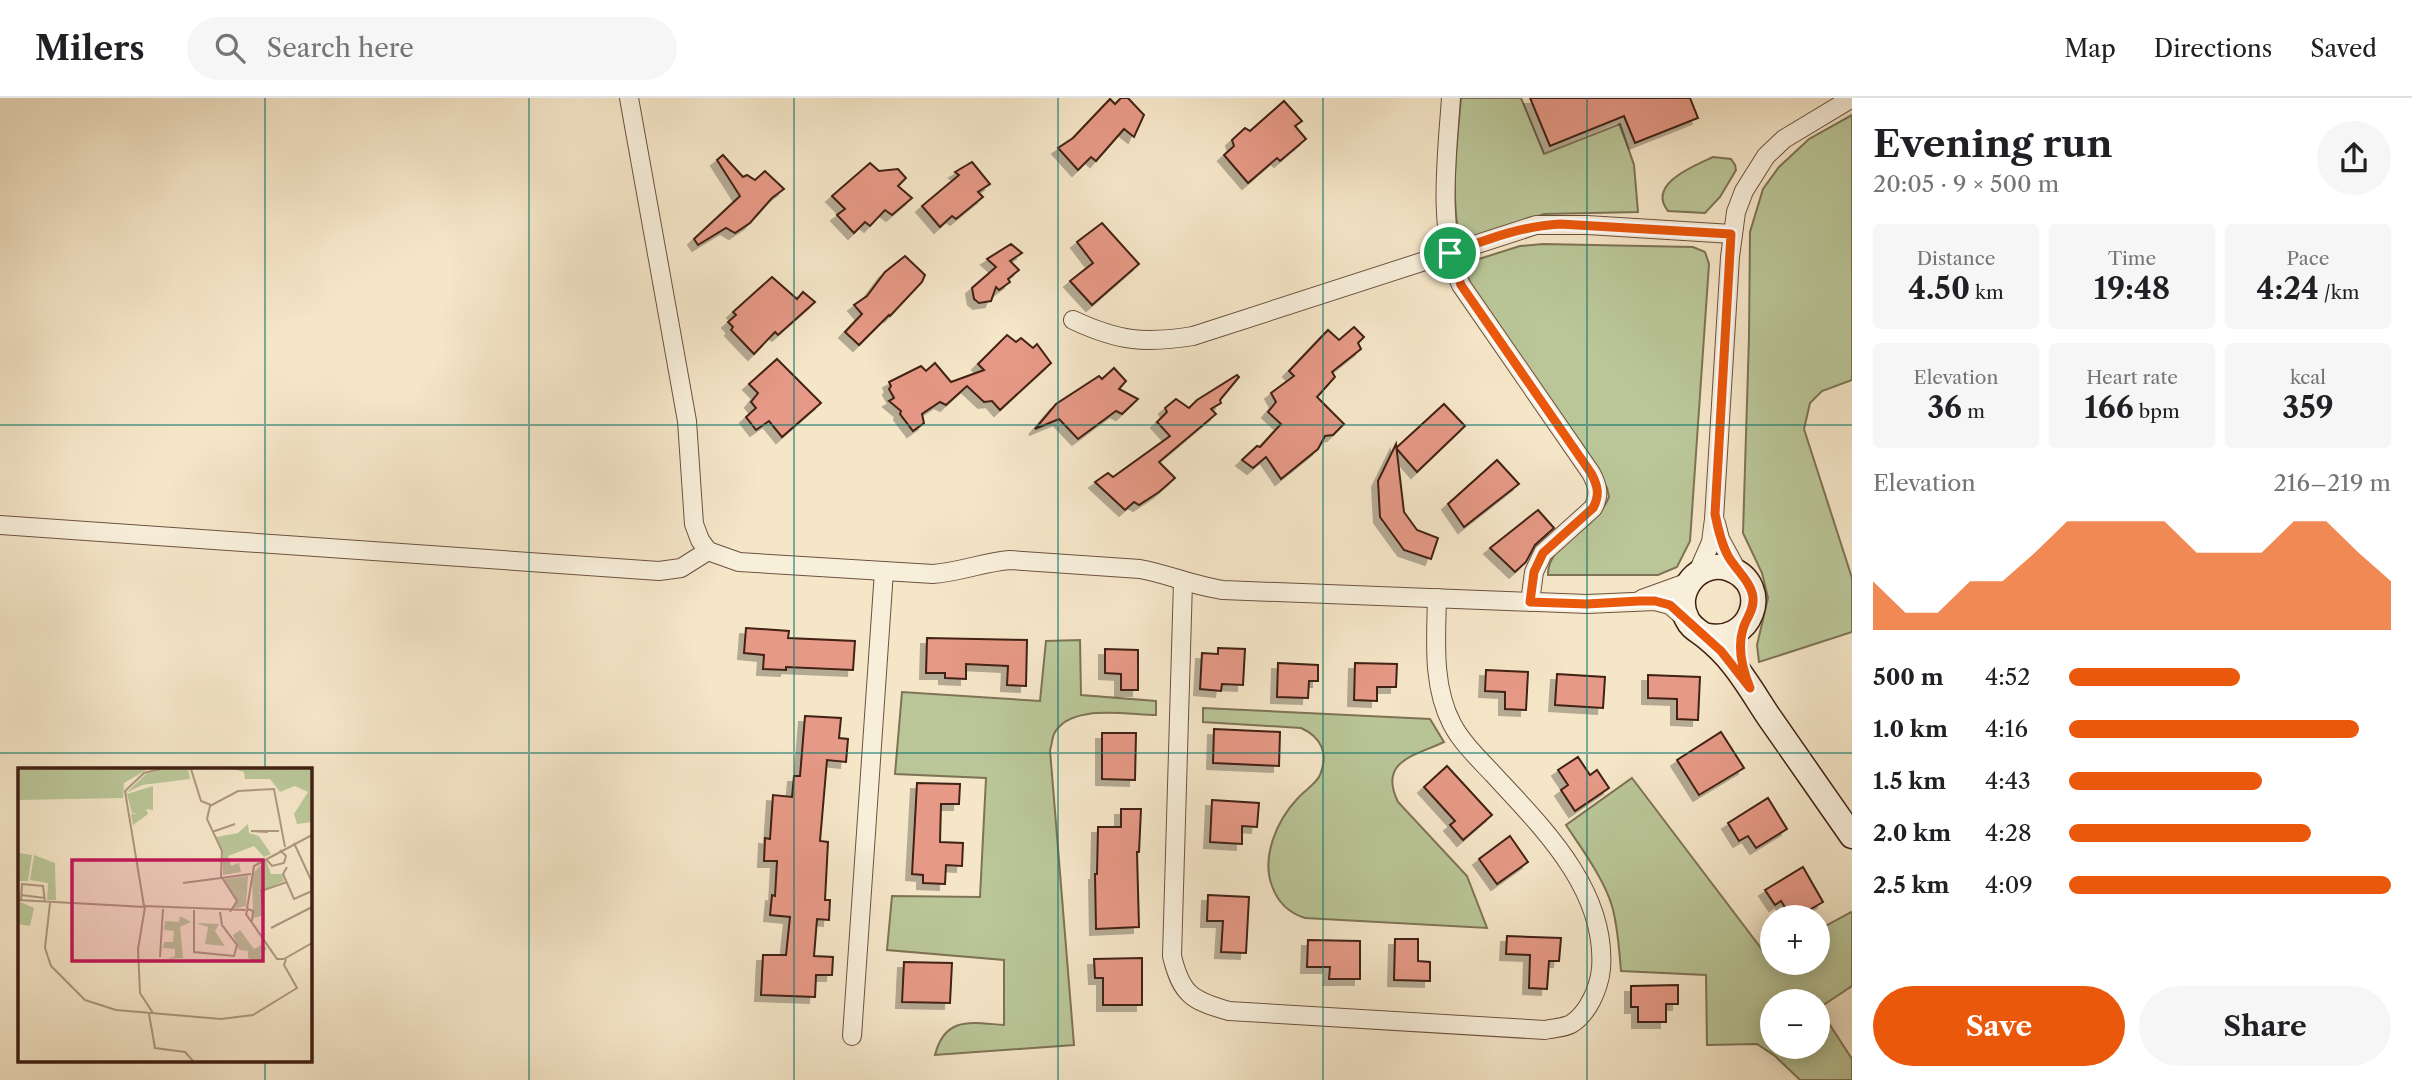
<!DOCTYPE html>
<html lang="en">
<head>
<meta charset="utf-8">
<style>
  :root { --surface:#fff; --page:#f6f6f6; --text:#202124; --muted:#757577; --line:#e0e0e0; --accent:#ea580c }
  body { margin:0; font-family:"Libre Caslon Text",serif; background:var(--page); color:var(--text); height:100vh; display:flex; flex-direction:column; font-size:26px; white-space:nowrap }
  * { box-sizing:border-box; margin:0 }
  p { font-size:23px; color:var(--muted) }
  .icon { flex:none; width:38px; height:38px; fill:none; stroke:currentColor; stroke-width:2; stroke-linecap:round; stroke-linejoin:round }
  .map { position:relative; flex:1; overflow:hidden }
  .panel { display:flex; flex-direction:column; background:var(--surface); width:560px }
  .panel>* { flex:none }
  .fabs { position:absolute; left:1760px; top:807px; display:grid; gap:14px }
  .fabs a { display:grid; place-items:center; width:70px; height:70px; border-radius:50%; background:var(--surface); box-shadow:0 4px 18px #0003; font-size:35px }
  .pin { position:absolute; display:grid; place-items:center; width:60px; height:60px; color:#fff; margin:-30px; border:4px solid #fff; border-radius:50%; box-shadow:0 2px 7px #0007 }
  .round { display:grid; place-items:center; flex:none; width:74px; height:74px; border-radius:37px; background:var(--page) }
  .summary { display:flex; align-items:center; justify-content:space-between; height:119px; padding:0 21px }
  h1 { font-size:38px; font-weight:700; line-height:52px }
  .stats { display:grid; grid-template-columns:repeat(3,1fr); gap:10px; height:119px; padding:7px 21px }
  .stats div { display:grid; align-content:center; border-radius:7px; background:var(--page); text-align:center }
  .stats b { font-size:30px; font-weight:700 }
  .stats small { font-size:19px; font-weight:400 }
  .stats p { font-size:19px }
  .chart { height:196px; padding:14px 21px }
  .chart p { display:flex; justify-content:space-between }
  .chart svg { width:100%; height:126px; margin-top:7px; fill:var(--accent); opacity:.7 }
  .action { display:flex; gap:14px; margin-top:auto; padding:14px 21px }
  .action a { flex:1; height:80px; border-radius:42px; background:var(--accent); color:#fff; font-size:28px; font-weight:700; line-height:80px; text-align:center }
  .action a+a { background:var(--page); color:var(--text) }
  ul { padding:0 21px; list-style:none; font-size:23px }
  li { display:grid; grid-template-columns:112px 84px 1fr; align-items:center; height:52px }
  li i { height:18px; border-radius:9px; background:var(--accent) }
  header { display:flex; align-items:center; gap:42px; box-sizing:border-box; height:98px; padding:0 35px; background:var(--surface); border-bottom:2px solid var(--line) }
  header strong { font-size:33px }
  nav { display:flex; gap:38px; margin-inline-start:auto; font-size:24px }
  .search { width:490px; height:63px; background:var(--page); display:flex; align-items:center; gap:18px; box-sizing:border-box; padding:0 24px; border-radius:38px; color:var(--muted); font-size:26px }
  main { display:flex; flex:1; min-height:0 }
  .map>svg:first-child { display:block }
  .green { fill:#bac698; stroke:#7e7355; stroke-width:2; fill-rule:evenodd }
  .building { fill:#e69986; stroke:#412012; stroke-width:2; filter:url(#shadow) }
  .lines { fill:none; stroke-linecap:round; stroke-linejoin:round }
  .street-casing { stroke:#6e5240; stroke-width:20 }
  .secondary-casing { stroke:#412012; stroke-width:27 }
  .street { stroke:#f8efdb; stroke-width:18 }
  .secondary { stroke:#f8efdb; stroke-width:24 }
  .route-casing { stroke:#fff; stroke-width:14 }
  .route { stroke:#ea580c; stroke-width:9 }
  .grid { fill:none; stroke:#0f766e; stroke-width:2; stroke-opacity:0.55 }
  .inset-road { fill:none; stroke:#ad977f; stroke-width:2 }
  .view { fill:#c2185b; fill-opacity:0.15; stroke:#c2185b; stroke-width:3.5 }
  .inset-edge { fill:none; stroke:#412012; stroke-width:3.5 }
</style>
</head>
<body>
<header>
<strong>Milers</strong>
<div class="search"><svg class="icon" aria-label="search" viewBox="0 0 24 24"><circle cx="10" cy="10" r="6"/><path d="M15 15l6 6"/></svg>Search here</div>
<nav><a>Map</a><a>Directions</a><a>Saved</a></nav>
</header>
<main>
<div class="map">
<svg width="1852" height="982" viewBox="0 0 1852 982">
  <defs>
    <filter id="shadow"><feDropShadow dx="-6" dy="6" stdDeviation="0" flood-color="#0004"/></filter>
  </defs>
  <rect width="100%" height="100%" fill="#f5e6c8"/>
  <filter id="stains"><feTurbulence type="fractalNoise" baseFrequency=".00286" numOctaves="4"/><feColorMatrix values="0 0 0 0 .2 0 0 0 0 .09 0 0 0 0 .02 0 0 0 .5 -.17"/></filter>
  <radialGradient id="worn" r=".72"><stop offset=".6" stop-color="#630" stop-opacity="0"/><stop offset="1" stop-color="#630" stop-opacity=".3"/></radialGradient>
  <!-- green -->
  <g class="green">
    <path d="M1461,0H1521L1544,56L1620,26L1634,67L1638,114L1544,116L1460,144C1450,97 1457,47 1461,0Z"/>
    <polygon points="1852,17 1852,282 1822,293 1810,305 1804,331 1852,480 1852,534 1759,564 1757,547 1768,500 1762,475 1743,435 1749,239 1750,134 1763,91 1779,69 1809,41"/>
    <path d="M1713,59L1731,61L1735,67L1736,72L1720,99L1705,115L1668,113C1646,86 1696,67 1713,59Z"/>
    <path d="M1543,146L1693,149L1705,154L1709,166L1690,443L1677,469L1658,477H1548C1547,452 1577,438 1593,422C1600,416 1605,408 1609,399L1607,390L1471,187L1463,166L1520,148Z"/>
    <path d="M1080,542L1081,597L1156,603V617C1128,617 1069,605 1054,636C1052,640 1052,647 1050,652L1074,947L935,957C945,917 973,925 1004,927V862L887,852L892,798L980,799L986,680L895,676L902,594L1040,603L1046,543Z"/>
    <path d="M1203,610L1430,621L1444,644C1414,658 1378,663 1398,704L1467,778L1487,830L1305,820C1289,815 1278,805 1272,788C1261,759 1277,722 1298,700C1304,693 1316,686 1320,677C1329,655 1321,639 1301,630L1203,624Z"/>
    <path d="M1632,680L1767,858L1773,856V864H1818V832L1851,814L1852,816V888L1819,910L1852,961V982H1800L1775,958L1757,946L1707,947L1706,877L1621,873C1619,851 1618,829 1612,808C1604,781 1582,751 1566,727ZM1773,903H1818V948H1773Z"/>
  </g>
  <!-- building -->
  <g class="building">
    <polygon points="1121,0 1128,0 1144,17 1134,39 1124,31 1096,63 1091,59 1078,72 1058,50 1073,40 1110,1 1115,6"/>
    <polygon points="1530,0 1690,0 1698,20 1635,45 1624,18 1550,48"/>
    <polygon points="1284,3 1302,23 1295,28 1306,41 1280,63 1277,60 1248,85 1224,57 1234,48 1232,42 1245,30 1250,33"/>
    <polygon points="723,57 743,79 747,77 755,82 765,73 784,91 772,100 750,125 735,135 726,130 698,147 694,141 740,98 717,62"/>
    <polygon points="972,64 990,86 978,94 983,99 956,121 952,118 940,129 922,108 959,77 955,74"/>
    <polygon points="870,65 879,73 898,71 906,80 898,88 912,100 892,117 885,112 870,128 865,124 854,135 837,117 845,111 832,98"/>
    <polygon points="1102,125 1139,166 1092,207 1070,183 1093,165 1077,144"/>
    <polygon points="1011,146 1022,155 1010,163 1019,172 1008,181 1010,184 999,192 996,189 991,203 979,205 974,201 972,190 996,169 987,161"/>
    <polygon points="905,158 925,177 922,184 890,218 889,217 859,247 845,234 862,216 854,207 867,198 885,174"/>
    <polygon points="772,179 797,201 803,194 815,204 778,237 775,234 754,256 731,232 733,229 728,224 736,217 733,214"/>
    <polygon points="1354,229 1364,239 1358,245 1361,251 1332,274 1335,279 1317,299 1344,326 1333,337 1325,338 1318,351 1281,381 1266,359 1253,370 1242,362 1257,348 1260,349 1281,326 1268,314 1276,304 1271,295 1294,278 1289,273 1328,232 1339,242"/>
    <polygon points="1007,237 1016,244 1021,240 1033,250 1037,246 1051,265 1000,312 992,303 984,304 967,288 946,307 940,304 922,316 924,325 913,333 900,316 901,313 889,303 894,300 889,291 891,288 889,284 921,268 926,273 935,265 951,284 984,272 978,266"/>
    <polygon points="777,261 821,305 782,339 769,323 756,332 746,319 756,310 751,304 758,295 749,286"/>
    <polygon points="1114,270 1126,283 1119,291 1138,301 1122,316 1116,313 1078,341 1059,321 1035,331 1056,306 1099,278 1102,281"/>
    <polygon points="1237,277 1239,279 1220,302 1221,305 1211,311 1216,316 1159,364 1175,380 1159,394 1139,407 1134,404 1125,412 1095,384 1108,375 1113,379 1170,338 1157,324 1167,314 1165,310 1176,301 1189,310 1197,302"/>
    <polygon points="1444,306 1465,328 1417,374 1396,350"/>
    <polygon points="1396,346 1404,414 1417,432 1438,440 1431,461 1404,452 1380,419 1378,383"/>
    <polygon points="1497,362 1519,386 1464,429 1448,406"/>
    <polygon points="1538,412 1554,430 1535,447 1526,464 1515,474 1490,450"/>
    <polygon points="746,530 789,533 788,540 855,543 853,572 786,569 786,572 763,571 764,557 744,555"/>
    <polygon points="927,540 1027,542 1026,588 1007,587 1008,568 966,566 966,581 945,580 945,575 926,575"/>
    <polygon points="1218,550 1245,551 1243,587 1222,586 1221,593 1200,591 1202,555 1218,556"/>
    <polygon points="1105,551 1138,552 1138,592 1121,592 1121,576 1105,575"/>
    <polygon points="1278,565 1318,567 1318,583 1309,583 1308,600 1277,599"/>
    <polygon points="1355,565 1397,566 1396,589 1377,589 1377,603 1354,602"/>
    <polygon points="1486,572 1528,574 1526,612 1505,611 1505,594 1485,593"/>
    <polygon points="1557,576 1605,579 1603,610 1555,607"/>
    <polygon points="1648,577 1700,579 1698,622 1677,621 1677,601 1648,600"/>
    <polygon points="805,618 841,620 839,640 848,641 846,664 827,662 820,743 828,744 825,802 830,802 829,822 817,821 814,858 833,859 832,877 816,877 815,899 761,897 763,857 786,857 790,819 770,817 772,797 775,798 777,763 764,763 765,740 770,741 773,697 792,699 794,678 800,678"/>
    <polygon points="1214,631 1280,634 1279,668 1213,665"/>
    <polygon points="1721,634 1744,670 1699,697 1677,662"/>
    <polygon points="1102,635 1136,635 1135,682 1102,681"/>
    <polygon points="1578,659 1590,677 1597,672 1609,690 1575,713 1561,692 1568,687 1558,672"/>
    <polygon points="1447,668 1492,717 1463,742 1450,727 1455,723 1424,689"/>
    <polygon points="917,685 960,686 959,706 941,706 940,744 963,745 962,768 946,767 945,786 923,785 923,777 912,776"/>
    <polygon points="1768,700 1787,731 1756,750 1748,738 1739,743 1728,725"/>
    <polygon points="1212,702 1259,705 1257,729 1242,728 1242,746 1210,744"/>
    <polygon points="1121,711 1141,711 1139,754 1137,754 1139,829 1096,831 1095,776 1097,776 1098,729 1121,729"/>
    <polygon points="1510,738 1528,764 1497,786 1479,761"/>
    <polygon points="1803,769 1823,804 1797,819 1791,819 1781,803 1775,807 1765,792"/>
    <polygon points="1208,797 1249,799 1246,855 1221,854 1223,823 1207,823"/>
    <polygon points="1507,838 1561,840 1559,863 1549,863 1547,891 1529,890 1530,857 1506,856"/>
    <polygon points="1395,841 1418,841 1418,863 1430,864 1430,883 1394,882"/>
    <polygon points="1308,842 1360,843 1360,881 1329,881 1330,869 1307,869"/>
    <polygon points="1142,860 1142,907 1103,907 1103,880 1095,880 1094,861"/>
    <polygon points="904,864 952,865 950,905 902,904"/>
    <polygon points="1678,887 1678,906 1666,906 1666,924 1638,924 1638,909 1631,909 1631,888"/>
  </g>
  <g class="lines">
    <!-- street casing -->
    <g class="street-casing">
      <g id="street">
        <path d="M629,0L687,323L694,426L700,442L708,453L739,464L933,476C960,474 984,464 1010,462L1140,471C1168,476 1194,488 1223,492L1587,506L1655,503L1670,507L1686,521"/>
        <path d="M1451,0C1447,58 1437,133 1461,187L1591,375C1598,388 1600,397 1593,410L1543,455L1534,474L1530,504"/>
        <path d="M1073,222C1118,243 1144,246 1193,238L1536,127H1587L1732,136"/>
        <polyline points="1716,425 1720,441 1739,476"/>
        <polyline points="0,427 659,473 681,470 708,453"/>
        <polyline points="1697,476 1711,444 1714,421 1730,159 1736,114 1744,93 1766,58 1784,41 1852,0"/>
        <path d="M1183,484L1172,858C1181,896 1192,903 1229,913L1545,932C1552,930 1564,930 1571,926C1588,916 1599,890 1601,871C1607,792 1542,729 1493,676C1479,661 1462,645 1452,626C1432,588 1436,542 1437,500"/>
        <polyline points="1642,501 1689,484"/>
        <polyline points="852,938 884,473"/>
      </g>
    </g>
    <!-- secondary casing -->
    <g class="secondary-casing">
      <path id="secondary" d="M1704,537C1752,550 1773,487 1730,471C1700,460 1672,493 1687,521C1691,530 1699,533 1706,539C1716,547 1725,556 1733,566C1746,582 1757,601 1769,619C1797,659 1824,698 1852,738"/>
    </g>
    <!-- street -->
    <use href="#street" class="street"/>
    <!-- secondary -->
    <use href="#secondary" class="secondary"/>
  </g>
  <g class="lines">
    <!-- route casing -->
    <g class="route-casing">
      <path id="route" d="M1560,126L1731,136L1715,416C1718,431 1721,445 1728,458C1736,472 1752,485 1753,500C1754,513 1746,520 1743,531C1737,550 1743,573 1750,590L1721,553L1670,507L1655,503H1639L1587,506L1530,504L1534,474L1543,455L1593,410C1600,397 1598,388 1591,375L1461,187L1450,155C1486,142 1521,128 1560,126Z"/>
    </g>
    <!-- route -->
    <use href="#route" class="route"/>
  </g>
  <!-- grid -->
  <path class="grid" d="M265,0V672M529,0V982M794,0V982M1058,0V982M1323,0V982M1587,0V982M0,327H1852M0,655H1852M265,963V982"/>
  <!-- overview -->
  <g transform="translate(18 670)">
    <rect width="294" height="294" fill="#f5e6c8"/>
    <path d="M0,1H130L106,15L105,30L0,32ZM144,1H170L172,11L124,17L108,25L128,6ZM215,1H294V54L279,56L276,46L290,24L277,18L262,24L252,11H227L226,4ZM135,18V42L128,41L130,46L115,57L113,46L121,45H114L109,26ZM230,56L231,65L241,68L253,86L246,89L236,78L210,88L213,98L221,95L223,104L205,107V83L198,69L220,65ZM0,85L14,87L10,113H0ZM16,87L37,95L38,132H29L30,115L12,112ZM248,92L253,106H264L266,113L241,124L247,147L235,150L234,106ZM230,108L228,138L214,141L219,134L206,111ZM0,133L16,140L12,158L0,156ZM162,148L173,154L162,159L165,190L150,191L157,188V181L145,180L146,174H155L156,163L146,162L147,153L161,154ZM178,155L201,156L197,163L207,178L187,176L190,159ZM222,162L236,181L245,176L249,181L242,186L246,193L242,195L230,190V183L221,182L215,167Z" fill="#bac698"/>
    <path class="inset-road" d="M142,1L126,5L107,23L126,138L228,142M173,1L183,33L193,37M194,64L217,56M250,64L233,63H261M276,75L294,114M248,91L254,98L266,95L268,88L262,82M269,99L265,106L276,131L294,123M165,115L233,106M3,127L27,130M0,132L127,139L120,181L122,225L135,245M3,133L4,116L25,118L27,134M32,135L27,180L33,198L67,232L98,242L203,251L235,247L279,220L266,197L268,191M244,135L243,123L269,114M229,141L236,98L294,67M176,142V184L216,188L219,177L204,157L202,144M212,144L219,133L203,108L204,83L189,51L192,38L220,23L256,21L267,79M234,153L235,143L230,141L228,146L259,191H266M253,160L294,139M142,189L145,141M266,191L294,175M131,246L137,280L167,284L175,293"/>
    <path class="view" d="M54,92H245V193H54Z"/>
    <rect width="294" height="294" class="inset-edge"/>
  </g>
  <rect width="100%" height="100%" filter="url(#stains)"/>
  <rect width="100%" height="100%" fill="url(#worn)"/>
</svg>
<div class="fabs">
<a>+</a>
<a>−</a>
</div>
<div class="pin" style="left:1450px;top:155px;background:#1e9e55"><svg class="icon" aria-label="arrive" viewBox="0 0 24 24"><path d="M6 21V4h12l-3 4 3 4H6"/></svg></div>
</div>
<section class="panel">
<div class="summary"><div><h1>Evening run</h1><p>20:05 · 9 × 500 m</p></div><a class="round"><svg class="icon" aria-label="share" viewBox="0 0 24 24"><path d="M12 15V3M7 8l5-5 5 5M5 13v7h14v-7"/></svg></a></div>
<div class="stats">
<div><p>Distance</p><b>4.50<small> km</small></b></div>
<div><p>Time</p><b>19:48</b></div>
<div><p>Pace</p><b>4:24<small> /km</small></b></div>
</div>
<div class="stats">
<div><p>Elevation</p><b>36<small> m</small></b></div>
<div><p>Heart rate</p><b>166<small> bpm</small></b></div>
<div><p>kcal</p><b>359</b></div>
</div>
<div class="chart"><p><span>Elevation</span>216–219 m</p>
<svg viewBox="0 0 160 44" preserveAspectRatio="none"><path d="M0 44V27L10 38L20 38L30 27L40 27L50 17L60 6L70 6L80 6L90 6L100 17L110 17L120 17L130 6L140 6L150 17L160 27V44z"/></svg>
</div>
<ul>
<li><b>500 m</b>4:52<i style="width:53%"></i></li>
<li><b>1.0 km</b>4:16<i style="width:90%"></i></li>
<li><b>1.5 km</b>4:43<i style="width:60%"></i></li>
<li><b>2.0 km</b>4:28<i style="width:75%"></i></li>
<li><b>2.5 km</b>4:09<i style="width:100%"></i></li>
</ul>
<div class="action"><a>Save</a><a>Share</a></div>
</section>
</main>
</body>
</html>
